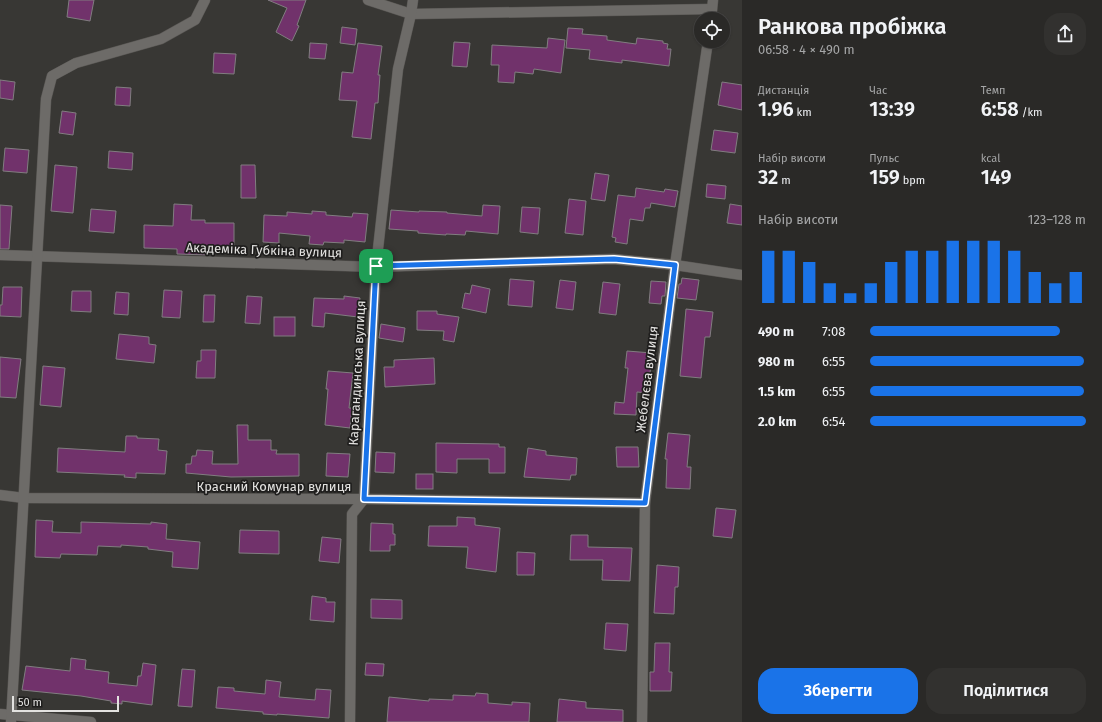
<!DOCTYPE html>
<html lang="uk">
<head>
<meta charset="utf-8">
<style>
  :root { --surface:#2a2927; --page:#32312f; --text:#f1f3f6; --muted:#a5a6a7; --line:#464544; --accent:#1a73e8 }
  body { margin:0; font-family:"Fira Sans",sans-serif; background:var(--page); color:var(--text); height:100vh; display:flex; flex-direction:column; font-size:15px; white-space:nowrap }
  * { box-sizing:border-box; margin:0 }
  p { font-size:13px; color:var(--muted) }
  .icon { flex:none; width:22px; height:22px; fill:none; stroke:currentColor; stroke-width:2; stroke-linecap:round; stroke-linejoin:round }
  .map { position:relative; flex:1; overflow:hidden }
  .details { display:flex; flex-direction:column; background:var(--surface); width:360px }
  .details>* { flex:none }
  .tools { position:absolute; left:694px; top:12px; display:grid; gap:8px }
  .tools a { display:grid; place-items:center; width:36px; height:36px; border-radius:50%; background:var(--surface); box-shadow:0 1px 3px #0004,0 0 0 1px var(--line); font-size:20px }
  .scale { position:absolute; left:12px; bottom:10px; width:107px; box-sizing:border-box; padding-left:4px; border:2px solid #e3e2e0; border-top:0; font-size:11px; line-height:14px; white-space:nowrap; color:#e3e2e0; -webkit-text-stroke:3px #1f1e1d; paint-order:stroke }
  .pin { position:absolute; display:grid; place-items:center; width:34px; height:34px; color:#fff; margin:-17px; border-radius:8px; box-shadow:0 2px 6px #0006 }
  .round { display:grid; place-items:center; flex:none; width:42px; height:42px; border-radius:16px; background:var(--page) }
  .overview { display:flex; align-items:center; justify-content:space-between; height:68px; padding:0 16px }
  h1 { font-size:22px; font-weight:600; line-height:30px }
  .figures { display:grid; grid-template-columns:repeat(3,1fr); gap:6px; height:68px; padding:4px 16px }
  .figures div { display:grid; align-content:center }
  .figures b { font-size:20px; font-weight:600 }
  .figures small { font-size:11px; font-weight:400 }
  .figures p { font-size:11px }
  .chart { height:112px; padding:8px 16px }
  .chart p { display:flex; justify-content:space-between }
  .chart svg { width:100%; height:72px; margin-top:4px; stroke:var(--accent); stroke-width:6 }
  .primary-button { display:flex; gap:8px; margin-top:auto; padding:8px 16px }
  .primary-button a { flex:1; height:46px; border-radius:16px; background:var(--accent); color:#fff; font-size:16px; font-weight:600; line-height:46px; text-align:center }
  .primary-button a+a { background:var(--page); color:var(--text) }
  ul { padding:0 16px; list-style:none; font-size:13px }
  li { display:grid; grid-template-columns:64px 48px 1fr; align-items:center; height:30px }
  li i { height:10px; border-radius:5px; background:var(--accent) }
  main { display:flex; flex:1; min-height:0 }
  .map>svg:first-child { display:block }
  .building { fill:#71326b; stroke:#817d80 }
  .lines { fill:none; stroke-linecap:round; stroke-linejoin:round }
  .minor-casing { stroke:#575552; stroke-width:11 }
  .minor { stroke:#6d6b68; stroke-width:10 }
  .route-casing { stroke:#fff; stroke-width:8 }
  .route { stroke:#1a73e8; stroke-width:5 }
  .labels { text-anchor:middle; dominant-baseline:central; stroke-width:3.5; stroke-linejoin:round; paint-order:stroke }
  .street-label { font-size:13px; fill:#e3e2e0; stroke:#1f1e1d }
</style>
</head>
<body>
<main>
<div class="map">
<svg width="742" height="722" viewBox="0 0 742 722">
  <rect width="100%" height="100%" fill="#383734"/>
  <!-- building -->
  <g class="building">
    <polygon points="69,0 94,0 90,21 67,17"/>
    <polygon points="268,0 306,0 297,25 299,26 292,41 276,32 287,8"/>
    <polygon points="342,27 357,29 355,45 340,43"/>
    <polygon points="568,28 583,29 582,34 607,36 607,40 636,44 637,38 663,41 663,43 668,44 667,49 671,49 669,66 622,60 622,63 589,59 590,50 566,48"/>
    <polygon points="548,38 565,40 561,73 534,69 533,74 515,72 514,83 498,82 499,65 491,65 492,45 547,48"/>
    <polygon points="454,42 470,43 467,67 452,66"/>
    <polygon points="310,43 327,44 325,59 309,58"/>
    <polygon points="358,43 382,46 378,75 380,75 378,103 375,103 371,139 352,137 357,101 339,100 342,72 353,73"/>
    <polygon points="214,53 236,54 234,74 213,73"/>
    <polygon points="0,80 15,82 13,100 0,98"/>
    <polygon points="722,82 742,85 742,110 718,105"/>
    <polygon points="116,87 131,88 130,106 115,105"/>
    <polygon points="62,111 76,113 73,135 59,133"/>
    <polygon points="714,130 738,133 735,153 711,150"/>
    <polygon points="5,148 29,150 27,173 3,171"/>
    <polygon points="109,151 133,153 132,170 108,168"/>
    <polygon points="55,165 77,167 73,213 51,211"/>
    <polygon points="241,165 255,165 256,198 241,198"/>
    <polygon points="595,173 609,175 605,201 591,199"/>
    <polygon points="707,184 726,186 725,199 706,197"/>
    <polygon points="636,188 664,192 665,189 678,191 675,207 651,203 650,208 645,208 643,221 630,219 627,244 615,242 616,238 612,237 618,195 635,197"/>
    <polygon points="569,199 586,201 583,235 565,233"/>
    <polygon points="174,204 192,205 191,220 205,220 205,223 234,223 234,248 208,247 207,255 177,254 177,249 144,248 144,225 173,226"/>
    <polygon points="730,204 742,206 742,225 727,223"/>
    <polygon points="0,205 12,206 9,249 0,249"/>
    <polygon points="483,205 500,206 498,234 466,231 465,235 446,234 446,235 418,233 418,231 389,229 391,210 419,212 419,211 447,212 447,213 482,216"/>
    <polygon points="522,207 540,208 538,234 520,232"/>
    <polygon points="91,209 116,211 114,233 89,231"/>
    <polygon points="312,211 326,212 326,215 352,217 353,213 368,214 365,242 344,240 344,243 324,242 323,245 309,244 310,236 279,233 279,243 263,242 264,215 287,216 287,212 312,214"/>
    <polygon points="682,278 699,280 696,300 677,298 679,284 681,284"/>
    <polygon points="510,279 534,281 532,307 508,305"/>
    <polygon points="560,280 576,282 573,310 556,308"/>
    <polygon points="651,281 666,282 665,296 662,296 661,304 649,303"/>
    <polygon points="603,282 620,284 616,315 599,313"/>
    <polygon points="472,285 490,289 486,313 462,308 465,293 470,294"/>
    <polygon points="3,287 22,287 21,317 0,316 0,305 2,305"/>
    <polygon points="164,290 182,291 180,318 162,317"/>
    <polygon points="72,291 91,291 91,312 71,311"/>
    <polygon points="116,292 129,293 128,315 114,314"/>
    <polygon points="204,295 215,295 214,322 203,322"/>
    <polygon points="247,296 262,297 260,324 245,323"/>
    <polygon points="344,296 360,298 358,317 325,313 324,327 312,326 314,298 344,299"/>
    <polygon points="686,309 713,312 710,337 705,337 701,378 680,376"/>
    <polygon points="417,311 437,311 437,314 459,317 454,342 443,340 444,331 417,330"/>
    <rect x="274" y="317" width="21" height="19"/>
    <polygon points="381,324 405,328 403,342 379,338"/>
    <polygon points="119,334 149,337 149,344 156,345 154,363 116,359"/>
    <polygon points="201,350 216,350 215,378 196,378 197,361 201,361"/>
    <polygon points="627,351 652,353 648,393 637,392 636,415 614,414 615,402 624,403 628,368 625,368"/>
    <polygon points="0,357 21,359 16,398 0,397"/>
    <polygon points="434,358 435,384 385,387 384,367 394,367 394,360"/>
    <polygon points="43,366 65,368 61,407 40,405"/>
    <polygon points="328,371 353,373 349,408 352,408 350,428 325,425 328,389 326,389"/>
    <polygon points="237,425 248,425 248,440 271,440 271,450 277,450 276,454 299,454 299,476 231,477 186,473 186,464 191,464 192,456 196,456 197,450 213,451 212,464 238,464"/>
    <polygon points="668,433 690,435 687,467 691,467 690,489 666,488 667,459 665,459"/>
    <polygon points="126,436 137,436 137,438 159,439 158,450 167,451 165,474 136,473 136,478 124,477 125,475 57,472 58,448 125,452"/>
    <polygon points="436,443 499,444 499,447 505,447 505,473 489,473 489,459 457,459 457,473 436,472"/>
    <polygon points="616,447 638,447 639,467 617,467"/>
    <polygon points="528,448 546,451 546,455 577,458 576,475 571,475 570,480 524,477"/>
    <polygon points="376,452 395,453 394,473 375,472"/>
    <polygon points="327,453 350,454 348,477 326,476"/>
    <rect x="416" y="474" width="17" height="15"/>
    <polygon points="716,508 736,510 732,538 713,536"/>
    <polygon points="457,517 475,518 475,525 500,528 496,572 466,568 468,547 428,546 429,526 457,526"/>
    <polygon points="36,520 53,521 52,532 81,533 81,522 151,524 151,522 167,524 166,539 200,542 198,569 172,567 173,552 148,549 148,547 121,545 121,547 98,546 97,555 61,554 60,558 35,557"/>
    <polygon points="371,523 393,524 393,534 395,534 395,545 390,545 390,551 370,551"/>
    <polygon points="240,530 279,531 279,554 239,553"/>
    <polygon points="571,535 588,535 588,547 632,548 630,581 602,580 603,560 570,560"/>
    <polygon points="322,537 341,539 339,563 319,561"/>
    <polygon points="517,552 535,553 534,575 517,575"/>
    <polygon points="657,565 679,567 678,587 675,587 674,614 654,613"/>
    <polygon points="312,596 326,598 326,602 335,602 334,622 310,620"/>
    <polygon points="371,599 402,600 402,619 371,618"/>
    <polygon points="606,623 628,624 626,651 604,649"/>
    <polygon points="655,643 670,643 669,672 672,672 671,691 650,691 650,672 654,672"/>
    <polygon points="71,658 86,660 85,669 109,672 108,683 137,686 138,676 141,676 143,663 156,665 152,705 122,701 122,704 111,703 111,701 81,696 22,690 26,666 70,671"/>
    <polygon points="366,663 384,664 383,676 365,675"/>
    <polygon points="182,669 195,670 192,707 178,706"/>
    <polygon points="266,680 281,682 279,697 315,700 316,689 331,690 329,718 277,714 277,715 263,714 263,712 216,708 218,687 234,688 234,691 265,694"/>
    <polygon points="476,693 488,694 488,703 512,705 512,702 530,703 529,722 387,722 389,697 429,701 429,699 453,700 453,695 475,696"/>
    <polygon points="559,699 586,702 586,708 623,710 623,722 557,722"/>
  </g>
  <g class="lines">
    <!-- minor casing -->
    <g class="minor-casing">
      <g id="minor">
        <polyline points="368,0 411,14 712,9"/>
        <polyline points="711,19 713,0"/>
        <polyline points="0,255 376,267 613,259 675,265 742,275"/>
        <polyline points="0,495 24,498 364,499 645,503"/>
        <polyline points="0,714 91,722"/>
        <polyline points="11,722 46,99 52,76 76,63 161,39 195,20 205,0"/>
        <polyline points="350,722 352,514 364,499 376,267 398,69 411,14 413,0"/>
        <polyline points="642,722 645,503 675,265 708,41"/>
      </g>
    </g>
    <!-- minor -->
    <use href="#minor" class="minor"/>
  </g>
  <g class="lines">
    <!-- route casing -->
    <g class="route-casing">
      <polygon id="route" points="614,259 675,265 645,503 364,499 376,266"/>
    </g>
    <!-- route -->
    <use href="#route" class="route"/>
  </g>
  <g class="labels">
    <!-- street labels -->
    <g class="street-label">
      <text transform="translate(264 250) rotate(2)">Академіка Губкіна вулиця</text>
      <text transform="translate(357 373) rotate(-87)">Карагандинська вулиця</text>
      <text transform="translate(647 379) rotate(-83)">Жебелєва вулиця</text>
      <text x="274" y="486">Красний Комунар вулиця</text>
    </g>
  </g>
</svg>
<div class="tools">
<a><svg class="icon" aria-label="locate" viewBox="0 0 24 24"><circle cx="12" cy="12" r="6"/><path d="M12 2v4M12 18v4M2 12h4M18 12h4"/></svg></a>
</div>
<div class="scale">50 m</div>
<div class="pin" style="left:376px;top:266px;background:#1e9e55"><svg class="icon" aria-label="arrive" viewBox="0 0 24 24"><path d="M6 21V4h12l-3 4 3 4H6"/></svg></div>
</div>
<section class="details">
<div class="overview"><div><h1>Ранкова пробіжка</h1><p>06:58 · 4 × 490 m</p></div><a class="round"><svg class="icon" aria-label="share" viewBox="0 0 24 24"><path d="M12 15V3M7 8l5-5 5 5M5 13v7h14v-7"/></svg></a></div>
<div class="figures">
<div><p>Дистанція</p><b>1.96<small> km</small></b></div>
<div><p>Час</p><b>13:39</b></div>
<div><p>Темп</p><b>6:58<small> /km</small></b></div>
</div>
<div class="figures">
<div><p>Набір висоти</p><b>32<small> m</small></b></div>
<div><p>Пульс</p><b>159<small> bpm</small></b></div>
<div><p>kcal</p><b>149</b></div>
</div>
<div class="chart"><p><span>Набір висоти</span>123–128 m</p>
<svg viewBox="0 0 160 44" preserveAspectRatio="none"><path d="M5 44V12M15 44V12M25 44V19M35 44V32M45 44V38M55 44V32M65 44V19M75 44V12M85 44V12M95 44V6M105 44V6M115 44V6M125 44V12M135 44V25M145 44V32M155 44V25"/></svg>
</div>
<ul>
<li><b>490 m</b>7:08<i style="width:88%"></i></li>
<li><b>980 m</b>6:55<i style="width:99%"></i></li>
<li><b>1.5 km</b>6:55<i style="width:99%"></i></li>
<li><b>2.0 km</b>6:54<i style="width:100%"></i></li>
</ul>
<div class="primary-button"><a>Зберегти</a><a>Поділитися</a></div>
</section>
</main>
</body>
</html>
